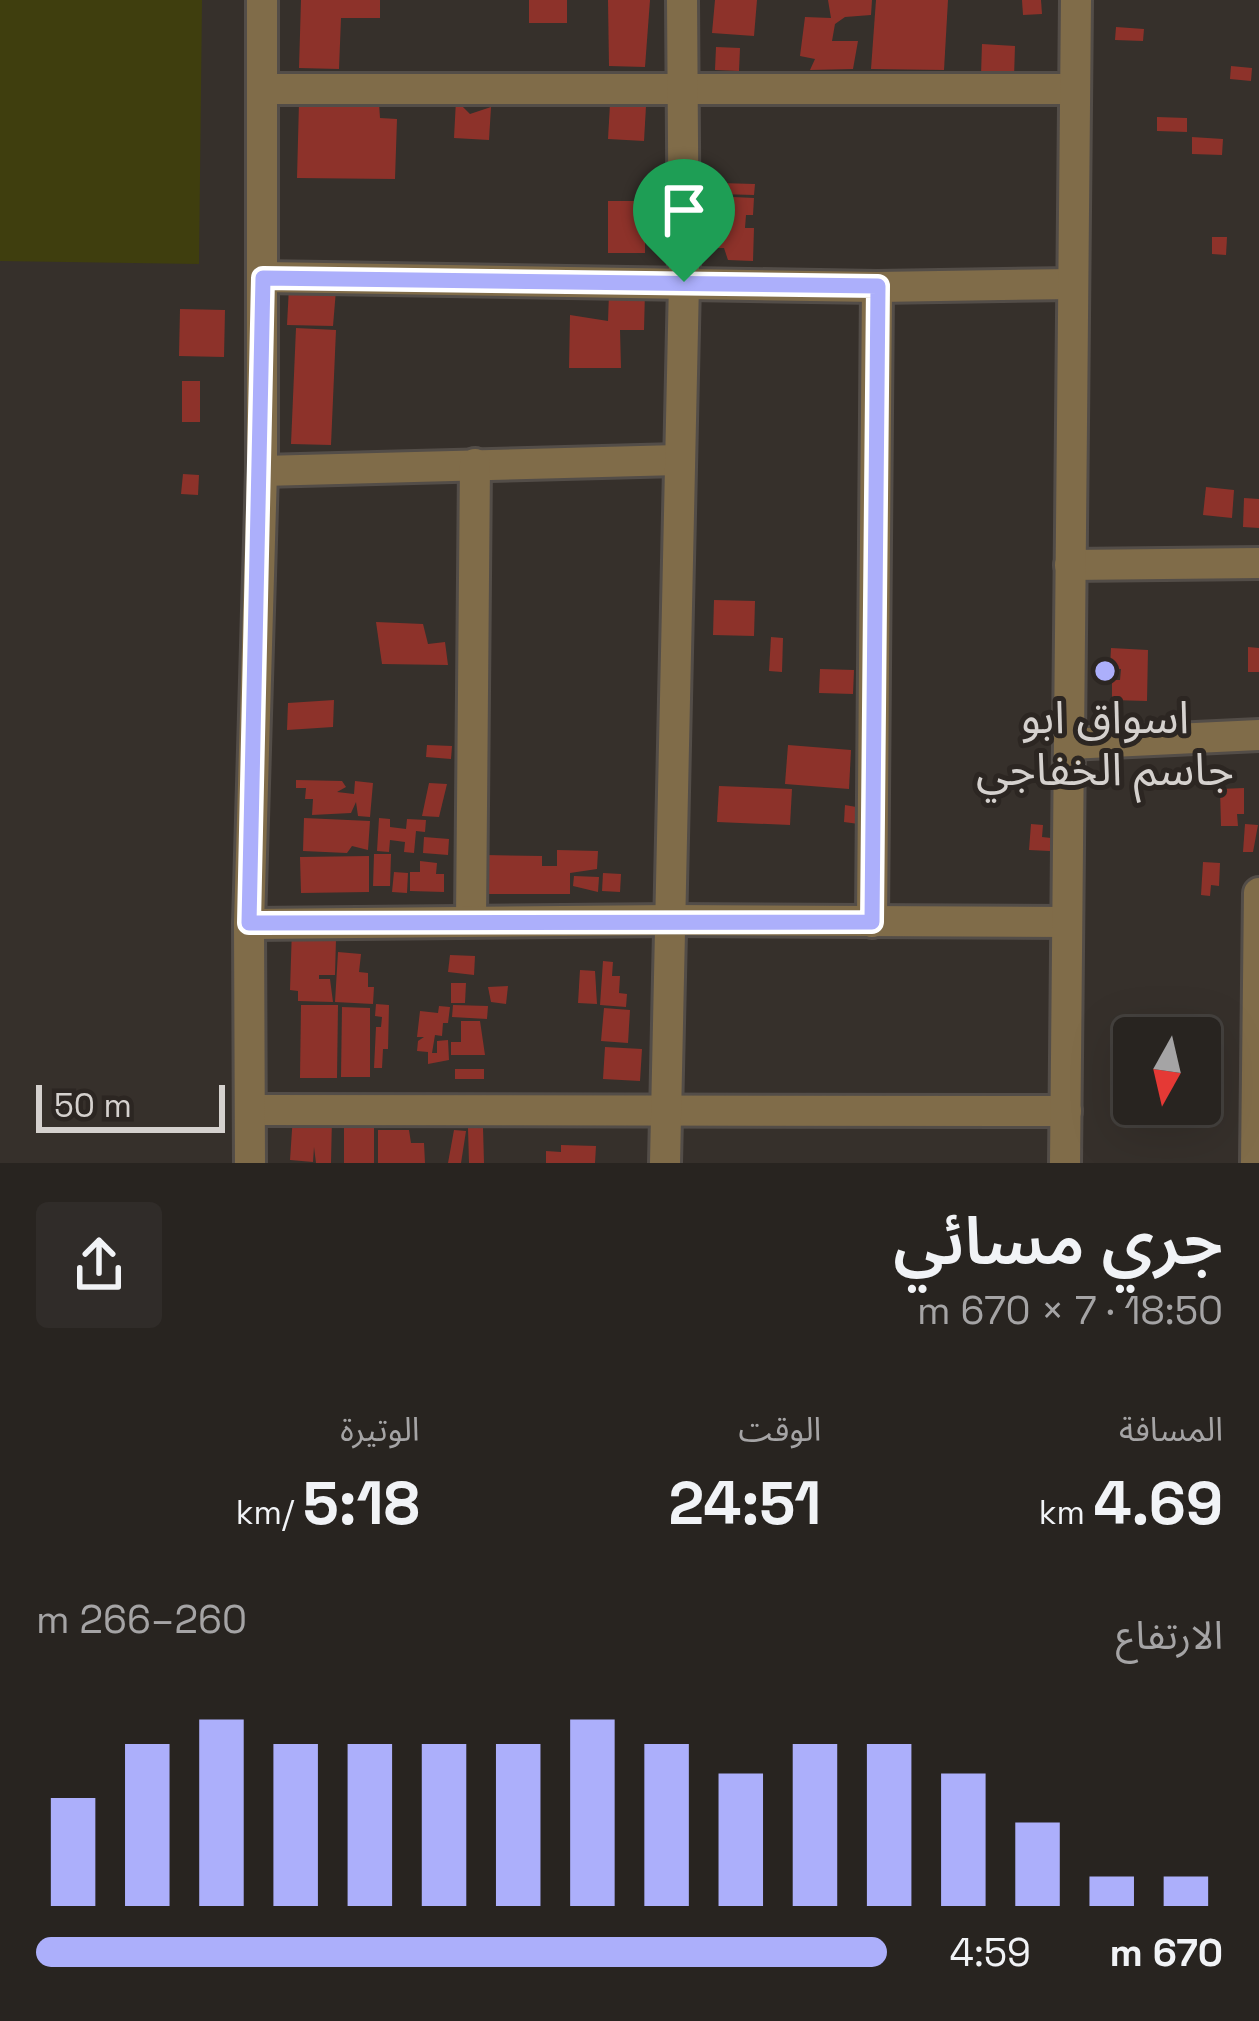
<!DOCTYPE html>
<html lang="ar">
<head>
<meta charset="utf-8">
<style>
  :root { --surface:#282420; --page:#302c29; --text:#f1f3f6; --muted:#a5a4a5; --line:#44413e; --accent:#acaffb }
  body { margin:0; font-family:"Space Grotesk","Noto Sans Arabic",sans-serif; background:var(--page); color:var(--text); direction:rtl; height:100vh; display:flex; flex-direction:column; font-size:45px; white-space:nowrap }
  * { box-sizing:border-box; margin:0 }
  p { font-size:39px; color:var(--muted) }
  .icon { flex:none; width:66px; height:66px; fill:none; stroke:currentColor; stroke-width:2; stroke-linecap:round; stroke-linejoin:round }
  .map { position:relative; height:1163px; overflow:hidden; direction:ltr }
  .side { display:flex; flex-direction:column; background:var(--surface); flex:1 }
  .side>* { flex:none }
  .needle { width:78px; rotate:188deg }
  .buttons { position:absolute; left:1113px; top:1017px; display:grid; gap:24px }
  .buttons a { display:grid; place-items:center; width:108px; height:108px; border-radius:12px; background:var(--surface); box-shadow:0 12px 48px #0002,0 0 0 3px var(--line); font-size:60px }
  .scale { position:absolute; left:36px; bottom:30px; width:189px; box-sizing:border-box; padding-left:12px; border:6px solid #d5d1ce; border-top:0; font-size:33px; line-height:42px; white-space:nowrap; color:#d5d1ce; -webkit-text-stroke:9px #2c2622; paint-order:stroke }
  .pin { position:absolute; display:grid; place-items:center; width:102px; height:102px; color:#fff; margin:-123px -51px; border-radius:50% 50% 50% 0; rotate:-45deg; box-shadow:0 0 12px #0007 }
  .pin .icon { rotate:45deg }
  .round { display:grid; place-items:center; flex:none; width:126px; height:126px; border-radius:12px; background:var(--page) }
  .summary { display:flex; align-items:center; justify-content:space-between; height:204px; padding:0 36px }
  h1 { font-size:66px; font-weight:600; line-height:90px }
  .stats { display:grid; grid-template-columns:repeat(3,1fr); gap:18px; height:204px; padding:12px 36px }
  .stats div { display:grid; align-content:center }
  .stats b { font-size:60px; font-weight:600 }
  .stats small { font-size:33px; font-weight:400 }
  .stats p { font-size:33px }
  .chart { height:336px; padding:24px 36px }
  .chart p { display:flex; justify-content:space-between }
  .chart svg { width:100%; height:216px; margin-top:12px; stroke:var(--accent); stroke-width:6 }
  ul { padding:0 36px; list-style:none; font-size:39px }
  li { display:grid; grid-template-columns:192px 144px 1fr; align-items:center; height:90px }
  li i { height:30px; border-radius:15px; background:var(--accent) }
  .map>svg:first-child { display:block }
  .green { fill:#3f3e0e }
  .building { fill:#8d322a }
  .lines { fill:none; stroke-linecap:round; stroke-linejoin:round }
  .minor-casing { stroke:#534d48; stroke-width:36 }
  .minor { stroke:#806c49; stroke-width:30 }
  .route-casing { stroke:#fff; stroke-width:24 }
  .route { stroke:#acaffb; stroke-width:15 }
  .poi-dot { fill:#acaffb; stroke:#2c2622; stroke-width:4.5 }
  .labels { text-anchor:middle; dominant-baseline:central; stroke-width:10; stroke-linejoin:round; paint-order:stroke }
  .poi-label { font-size:45px; fill:#d5d1ce; stroke:#2c2622 }
</style>
</head>
<body>
<div class="map">
<svg width="1259" height="1163" viewBox="0 0 1259 1163">
  <rect width="100%" height="100%" fill="#36302b"/>
  <!-- green -->
  <polygon class="green" points="0,0 202,0 199,264 0,261"/>
  <!-- building -->
  <g class="building">
    <polygon points="301,0 380,0 380,18 341,18 339,69 299,68"/>
    <rect x="529" y="0" width="38" height="23"/>
    <polygon points="608,0 650,0 645,67 609,66"/>
    <polygon points="715,0 757,0 754,36 712,33"/>
    <polygon points="828,0 872,0 871,15 845,17 835,24 832,41 858,41 853,69 810,70 815,59 800,56 805,17 831,18"/>
    <polygon points="876,0 948,0 944,70 871,69"/>
    <polygon points="1022,0 1041,0 1042,14 1023,15"/>
    <polygon points="1116,27 1144,29 1143,41 1115,40"/>
    <polygon points="982,44 1015,46 1014,77 981,75"/>
    <polygon points="716,47 740,48 739,71 715,70"/>
    <polygon points="1231,66 1252,68 1251,81 1230,79"/>
    <polygon points="456,100 470,114 491,107 489,140 454,138"/>
    <polygon points="299,102 379,103 380,118 397,119 395,179 297,178"/>
    <polygon points="610,104 646,106 644,141 608,139"/>
    <polygon points="1157,117 1187,118 1187,132 1157,131"/>
    <polygon points="1192,137 1223,139 1222,155 1192,154"/>
    <polygon points="719,183 755,184 754,195 718,194"/>
    <polygon points="713,196 754,198 753,215 746,215 745,228 754,228 753,261 728,260 724,248 711,248"/>
    <rect x="608" y="201" width="37" height="52"/>
    <polygon points="1212,237 1227,237 1226,255 1212,254"/>
    <polygon points="289,287 336,290 333,326 287,325"/>
    <polygon points="645,291 644,330 620,330 621,368 569,368 570,315 608,321 609,293"/>
    <polygon points="180,309 225,310 224,357 179,356"/>
    <polygon points="296,328 336,330 331,445 291,444"/>
    <rect x="182" y="381" width="18" height="41"/>
    <polygon points="183,474 199,475 198,495 181,494"/>
    <polygon points="1206,487 1234,490 1232,518 1203,515"/>
    <polygon points="1244,498 1259,499 1259,528 1243,527"/>
    <polygon points="714,600 755,601 754,636 713,635"/>
    <polygon points="376,622 423,624 428,644 445,642 448,665 382,664"/>
    <polygon points="771,637 783,638 782,672 769,671"/>
    <polygon points="1248,647 1259,648 1259,672 1248,672"/>
    <polygon points="1111,648 1148,650 1147,701 1112,700 1112,680 1120,680 1121,669 1110,668"/>
    <polygon points="820,669 854,670 853,694 819,693"/>
    <polygon points="334,700 333,727 287,730 288,703"/>
    <polygon points="427,745 452,746 451,759 426,757"/>
    <polygon points="788,745 851,750 849,789 785,784"/>
    <polygon points="296,780 342,781 346,787 337,792 354,794 355,781 373,783 370,817 358,816 356,802 351,813 312,815 313,799 305,799 306,788 296,788"/>
    <polygon points="429,783 447,784 439,817 422,816"/>
    <polygon points="719,786 792,789 790,825 717,822"/>
    <polygon points="1244,788 1244,814 1237,814 1238,826 1221,826 1220,789"/>
    <polygon points="845,805 873,810 866,825 844,822"/>
    <polygon points="304,818 370,821 368,850 352,846 347,853 303,851"/>
    <polygon points="379,818 390,819 390,827 406,829 407,819 426,820 425,832 416,831 414,853 404,852 405,842 390,840 389,852 377,851"/>
    <polygon points="1031,824 1043,825 1042,837 1051,838 1050,851 1029,850"/>
    <polygon points="1245,824 1258,825 1253,852 1243,852"/>
    <polygon points="424,837 449,839 448,855 423,853"/>
    <polygon points="557,850 598,851 597,869 570,873 570,894 484,894 485,855 542,856 542,866 557,866"/>
    <polygon points="374,854 391,854 390,886 373,886"/>
    <polygon points="369,856 369,892 301,893 300,857"/>
    <polygon points="420,861 437,863 436,874 444,874 444,892 410,891 410,872 420,872"/>
    <polygon points="1203,862 1220,863 1219,886 1211,885 1210,896 1201,895"/>
    <polygon points="394,872 408,873 407,893 392,892"/>
    <polygon points="603,873 621,874 620,892 602,891"/>
    <polygon points="574,876 599,877 598,892 573,886"/>
    <polygon points="292,928 312,928 312,939 336,939 335,975 319,975 319,979 330,979 333,1002 298,1001 298,991 290,990"/>
    <polygon points="338,952 361,954 359,972 368,973 368,987 374,987 373,1004 335,1002"/>
    <polygon points="450,955 475,956 474,975 448,972"/>
    <polygon points="603,961 613,962 612,976 620,976 619,993 627,994 626,1007 600,1005"/>
    <polygon points="580,970 595,971 597,1004 578,1003"/>
    <polygon points="451,983 466,983 465,1003 451,1003"/>
    <polygon points="508,986 506,1004 491,1002 488,987"/>
    <polygon points="376,1004 389,1005 388,1049 383,1049 382,1068 374,1068 376,1027 381,1027 382,1017 375,1016"/>
    <polygon points="301,1005 338,1005 337,1078 300,1078"/>
    <polygon points="453,1005 488,1006 487,1019 452,1017"/>
    <polygon points="439,1006 450,1007 448,1023 443,1023 442,1036 435,1035 432,1053 437,1053 437,1041 448,1040 449,1060 428,1064 428,1052 417,1051 418,1041 424,1037 417,1037 420,1011 438,1013"/>
    <polygon points="342,1007 370,1008 370,1077 341,1077"/>
    <polygon points="604,1008 630,1010 628,1043 601,1041"/>
    <polygon points="461,1021 480,1021 485,1055 451,1055 451,1042 461,1042"/>
    <polygon points="605,1047 642,1049 640,1081 603,1079"/>
    <rect x="455" y="1069" width="29" height="10"/>
    <polygon points="1123,1089 1134,1090 1134,1104 1176,1104 1175,1122 1121,1123"/>
    <polygon points="293,1115 332,1118 331,1163 316,1163 314,1147 313,1162 290,1160"/>
    <rect x="344" y="1119" width="30" height="44"/>
    <polygon points="468,1128 483,1128 484,1163 469,1163"/>
    <polygon points="378,1130 409,1130 411,1143 424,1143 425,1163 378,1163"/>
    <polygon points="454,1130 466,1131 461,1163 448,1163"/>
    <polygon points="561,1145 596,1146 595,1163 546,1163 546,1151 561,1152"/>
  </g>
  <g class="lines">
    <!-- minor casing -->
    <g class="minor-casing">
      <g id="minor">
        <polyline points="263,89 1074,89"/>
        <polyline points="263,277 877,287 1073,284"/>
        <polyline points="262,471 678,460"/>
        <polyline points="1070,565 1259,563"/>
        <polyline points="1069,744 1259,735"/>
        <polyline points="471,921 475,464"/>
        <polyline points="872,922 877,287"/>
        <polyline points="249,924 672,920 1067,922"/>
        <polyline points="250,1110 1066,1111"/>
        <polyline points="250,1163 249,924 262,471 262,0"/>
        <polyline points="665,1163 684,282 682,0"/>
        <polyline points="1065,1163 1076,0"/>
        <polyline points="1256,1163 1259,893"/>
      </g>
    </g>
    <!-- minor -->
    <use href="#minor" class="minor"/>
  </g>
  <g class="lines">
    <!-- route casing -->
    <g class="route-casing">
      <polygon id="route" points="263,278 878,286 872,922 249,923"/>
    </g>
    <!-- route -->
    <use href="#route" class="route"/>
  </g>
  <!-- markers -->
  <circle class="poi-dot" cx="1105" cy="671" r="12"/>
  <g class="labels">
    <!-- poi labels -->
    <g class="poi-label">
      <text x="1105" y="717">اسواق ابو<tspan x="1105" dy="52">جاسم الخفاجي</tspan></text>
    </g>
  </g>
</svg>
<div class="buttons">
<a><svg class="needle" viewBox="-14 -14 28 28"><path d="M0-13l5 13h-10z" fill="#e53935"/><path d="M0 13l5-13h-10z" fill="#a5a4a5"/></svg></a>
</div>
<div class="scale">50 m</div>
<div class="pin" style="left:684px;top:282px;background:#1e9e55"><svg class="icon" aria-label="arrive" viewBox="0 0 24 24"><path d="M6 21V4h12l-3 4 3 4H6"/></svg></div>
</div>
<section class="side">
<div class="summary"><div><h1>جري مسائي</h1><p>18:50 · 7 × 670 m</p></div><a class="round"><svg class="icon" aria-label="share" viewBox="0 0 24 24"><path d="M12 15V3M7 8l5-5 5 5M5 13v7h14v-7"/></svg></a></div>
<div class="stats">
<div><p>المسافة</p><b>4.69<small> km</small></b></div>
<div><p>الوقت</p><b>24:51</b></div>
<div><p>الوتيرة</p><b>5:18<small> /km</small></b></div>
</div>
<div class="chart"><p><span>الارتفاع</span>260–266 m</p>
<svg viewBox="0 0 160 44" preserveAspectRatio="none"><path d="M5 44V22M15 44V11M25 44V6M35 44V11M45 44V11M55 44V11M65 44V11M75 44V6M85 44V11M95 44V17M105 44V11M115 44V11M125 44V17M135 44V27M145 44V38M155 44V38"/></svg>
</div>
<ul>
<li><b>670 m</b>4:59<i style="width:100%"></i></li>
</ul>
</section>
</body>
</html>
